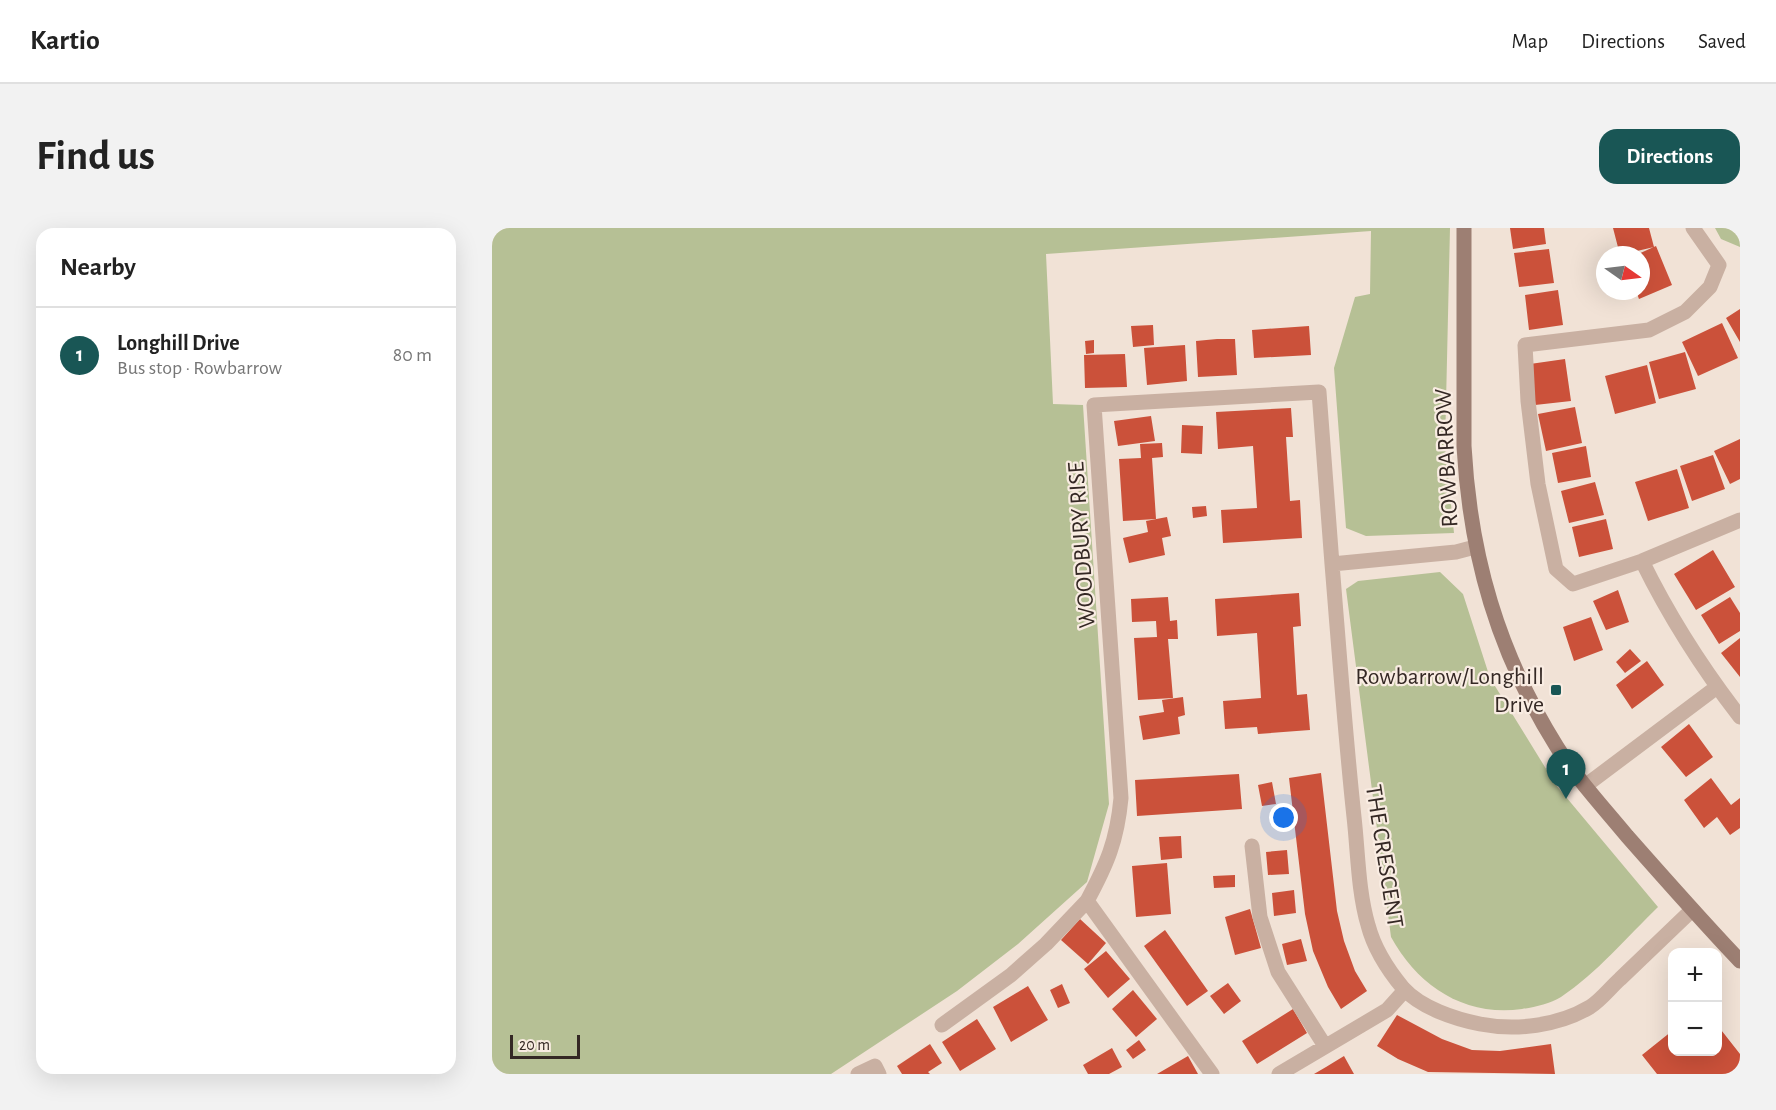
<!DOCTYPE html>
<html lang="en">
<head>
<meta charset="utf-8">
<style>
	body { margin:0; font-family:"Alegreya Sans",sans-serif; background:#f2f2f2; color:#222 }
	.controls { position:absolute; right:18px; bottom:18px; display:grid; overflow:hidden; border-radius:12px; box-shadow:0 6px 24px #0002 }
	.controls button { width:54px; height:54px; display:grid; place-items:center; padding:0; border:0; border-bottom:2px solid #e0e0e0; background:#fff; color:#222; font:30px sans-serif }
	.compass { position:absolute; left:1104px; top:18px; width:54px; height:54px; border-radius:50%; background:#fff; box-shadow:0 6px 24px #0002; rotate:104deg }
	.scale { position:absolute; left:18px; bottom:15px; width:70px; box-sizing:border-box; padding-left:6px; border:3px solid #342824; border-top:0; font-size:16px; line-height:21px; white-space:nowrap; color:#342824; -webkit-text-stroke:4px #f9ece2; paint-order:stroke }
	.you { position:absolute; left:792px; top:590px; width:21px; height:21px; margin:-15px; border:4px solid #fff; border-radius:50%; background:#1a73e8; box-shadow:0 0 0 9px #1a73e833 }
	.badge { display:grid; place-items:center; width:39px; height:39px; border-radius:50%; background:#195655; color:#fff; font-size:20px; font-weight:700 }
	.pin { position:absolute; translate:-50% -50px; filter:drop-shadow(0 2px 3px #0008) }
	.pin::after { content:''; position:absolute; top:32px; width:21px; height:18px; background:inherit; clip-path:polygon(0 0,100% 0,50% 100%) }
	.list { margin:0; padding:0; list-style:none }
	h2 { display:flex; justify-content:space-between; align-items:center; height:78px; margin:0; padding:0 24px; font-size:26px }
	h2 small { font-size:20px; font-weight:400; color:#767676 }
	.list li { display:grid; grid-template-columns:39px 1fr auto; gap:18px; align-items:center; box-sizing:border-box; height:96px; padding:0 24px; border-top:2px solid #e0e0e0 }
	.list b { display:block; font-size:22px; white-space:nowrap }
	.list p { margin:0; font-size:20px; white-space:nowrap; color:#767676 }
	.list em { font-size:20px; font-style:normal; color:#767676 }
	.map { position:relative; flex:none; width:1248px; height:846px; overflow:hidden; border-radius:18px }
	header { display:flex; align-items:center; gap:36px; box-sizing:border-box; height:84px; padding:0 30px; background:#fff; border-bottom:2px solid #e0e0e0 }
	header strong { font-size:28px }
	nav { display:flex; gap:33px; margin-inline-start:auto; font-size:21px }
	.intro { display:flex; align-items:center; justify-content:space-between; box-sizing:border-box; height:144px; padding:0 36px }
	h1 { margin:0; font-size:42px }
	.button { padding:15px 27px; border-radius:18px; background:#195655; color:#fff; font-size:21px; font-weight:700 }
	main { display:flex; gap:36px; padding:0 36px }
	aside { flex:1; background:#fff; border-radius:18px; box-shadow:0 6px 24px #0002 }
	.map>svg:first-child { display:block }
	.green { fill:#b6c095 }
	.building { fill:#cb513a }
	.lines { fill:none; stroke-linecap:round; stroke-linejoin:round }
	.street { stroke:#c9b0a2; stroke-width:15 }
	.secondary { stroke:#9d7f73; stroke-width:15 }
	.poi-dot { fill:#195655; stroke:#f9ece2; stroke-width:2 }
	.labels { text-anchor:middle; stroke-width:4.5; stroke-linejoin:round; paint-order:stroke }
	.street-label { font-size:24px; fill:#342824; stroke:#f9ece2 }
	.poi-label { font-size:24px; fill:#342824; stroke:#f9ece2; text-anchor:end }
</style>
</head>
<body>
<header>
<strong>Kartio</strong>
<nav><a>Map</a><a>Directions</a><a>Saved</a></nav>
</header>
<div class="intro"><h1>Find us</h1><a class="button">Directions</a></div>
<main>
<aside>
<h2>Nearby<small></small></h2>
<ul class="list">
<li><span class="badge">1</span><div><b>Longhill Drive</b><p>Bus stop · Rowbarrow</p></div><em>80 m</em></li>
</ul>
</aside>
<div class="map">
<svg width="1248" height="846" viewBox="0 0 1248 846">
	<rect width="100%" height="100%" fill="#f1e2d6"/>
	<!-- green -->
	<path class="green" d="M0 0H958L953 219 962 305 874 308 854 300 842 140 863 69 878 66 879 3 554 26 561 176 591 177 617 576 595 654 526 716 465 763 339 846H0Z
		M1223 0H1248V19L1229 11Z
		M948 344 971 366 998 450 1064 557 1166 679C1135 709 1105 745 1069 769 1058 776 1043 779 1030 781 972 789 926 758 899 709L854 361 866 353Z"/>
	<!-- building -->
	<path class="building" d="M1018 0H1052L1054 16 1021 21Z
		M1121 0H1157L1162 19 1128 27Z
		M1164 18 1180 57 1147 71 1144 63H1149V27H1144Z
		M1057 21 1062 55 1027 59 1022 25Z
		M1066 62 1071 97 1037 102 1033 67Z
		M1248 81V114L1234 90Z
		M1230 95 1246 130 1206 148 1190 114Z
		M661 97 662 117 641 119 639 98Z
		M817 98 819 127 762 130 760 102Z
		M725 111H743L745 147 706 149 704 113Z
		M602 112V125L594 126 593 113Z
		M693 117 695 153 655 157 652 120Z
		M1193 124 1204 161 1167 171 1157 134Z
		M633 126 635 159 593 160 592 127Z
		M1073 131 1079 173 1043 177 1038 136Z
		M1155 137 1164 175 1123 186 1113 148Z
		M1083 179 1090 215 1054 223 1046 186Z
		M799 180 801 209H794L798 273 808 272 810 310 731 315 729 282 765 280 761 218 726 221 724 184Z
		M659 188 663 213 626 218 622 193Z
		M690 197 711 198 710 226 689 225Z
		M1248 211V251L1238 256 1222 223Z
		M670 215 671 229 660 230 664 291 631 293 627 231 649 230 648 216Z
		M1094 218 1099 249 1066 255 1060 225Z
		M1221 227 1233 261 1200 273 1188 238Z
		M1185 241 1197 280 1156 293 1143 254Z
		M1103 254 1112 287 1077 295 1069 263Z
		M714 278 715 288 701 290 700 279Z
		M675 289 679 308 670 310 673 327 637 335 631 310 656 304 654 293Z
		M1114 291 1121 321 1087 329 1080 299Z
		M1221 322 1243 359 1204 382 1182 346Z
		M1126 362 1137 394 1114 402 1101 373Z
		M807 365 809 398 801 399 805 467 815 466 818 502 766 506 765 499 733 501 731 473 769 470 765 405 725 408 723 371Z
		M676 369 678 393 685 392 686 411H676L681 470 646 472 642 410 665 409 664 393 640 394 639 371Z
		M1238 369 1248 385V403L1227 416 1209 387Z
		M1099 389 1111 422 1082 433 1071 399Z
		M1248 410V449L1229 425Z
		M1138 421 1149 433 1133 445 1124 434Z
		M1155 433 1172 457 1140 481 1124 457Z
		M691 469 693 487 686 489 688 506 651 512 647 488 672 484 670 472Z
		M1197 496 1221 529 1194 549 1169 519Z
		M829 545 845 683 852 713 863 743 875 763 849 781 836 759 821 723 813 686 797 550Z
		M747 546 750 581 645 588 643 552Z
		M1219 550 1239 577 1248 570V600L1238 607 1225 589 1212 600 1192 572Z
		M780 554 784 576 770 578 766 557Z
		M689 608 690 630 669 632 667 609Z
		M795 622 797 646 776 647 774 624Z
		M675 635 679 686 644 689 640 638Z
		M743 647V659L722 660 721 648Z
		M802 662 804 685 782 688 780 665Z
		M758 681 769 720 743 727 733 689Z
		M588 691 614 715 596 736 569 712Z
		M673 702 716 763 695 778 652 718Z
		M809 711 815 733 795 737 790 716Z
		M614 723 638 751 616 770 592 741Z
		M736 755 749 773 732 786 718 768Z
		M570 756 578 775 566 780 558 762Z
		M536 758 556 792 519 814 501 779Z
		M641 762 665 791 644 809 620 781Z
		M801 781 815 805 765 836 750 813Z
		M905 787 950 811 980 822 1008 823 1059 816 1063 846 936 844 906 831 885 818Z
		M485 791 504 821 468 843 450 814Z
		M1226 798 1248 826V846H1165L1150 827 1180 803V824H1226Z
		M647 812 654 822 641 831 634 822Z
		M438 816 450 835 436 844 438 846H410L405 838Z
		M620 820 630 839 617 846H596L591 837Z
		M696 828 706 846H665Z
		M852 828 862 846H822L834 839Z"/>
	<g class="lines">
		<!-- street -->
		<path class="street" d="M1201 0 1227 37 1218 59 1193 84 1157 102 1033 117 1036 173 1046 256 1064 341 1081 356 1150 333 1248 292
			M983 319 964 324 840 336C847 421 853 505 862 589 866 624 866 663 876 697 882 720 896 742 911 760 929 780 963 791 988 796 1024 803 1066 798 1098 779 1109 772 1118 760 1128 751 1152 728 1176 705 1200 682
			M1150 333C1177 388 1210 440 1248 489
			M1093 558 1225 459
			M760 618 768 689 786 744 833 818
			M450 797 519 747 554 716 595 673
			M366 846 383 838 387 846
			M720 846 595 673C615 636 625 613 629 570L602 177 827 164 840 336
			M787 846 895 782 913 762"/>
		<!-- secondary -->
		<path class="secondary" d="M972 0V218C978 328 1006 425 1065 519 1085 551 1111 579 1135 608 1172 650 1209 692 1248 733"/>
	</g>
	<!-- markers -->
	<rect class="poi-dot" x="1058" y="456" width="12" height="12" rx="3"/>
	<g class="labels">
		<!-- street labels -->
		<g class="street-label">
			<text transform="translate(954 230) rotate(-93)" y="8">ROWBARROW</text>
			<text transform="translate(589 317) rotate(-94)" y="8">WOODBURY RISE</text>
			<text transform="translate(893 628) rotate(81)" y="8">THE CRESCENT</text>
		</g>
		<!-- poi labels -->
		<g class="poi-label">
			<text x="1052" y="456">Rowbarrow/Longhill<tspan x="1052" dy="28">Drive</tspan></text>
		</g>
	</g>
</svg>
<div class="controls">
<button>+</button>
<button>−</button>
</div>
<svg class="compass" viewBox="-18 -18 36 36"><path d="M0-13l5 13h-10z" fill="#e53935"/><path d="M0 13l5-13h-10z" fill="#767676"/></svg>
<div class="scale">20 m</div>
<div class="you"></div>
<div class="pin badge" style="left:1074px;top:571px">1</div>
</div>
</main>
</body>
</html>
